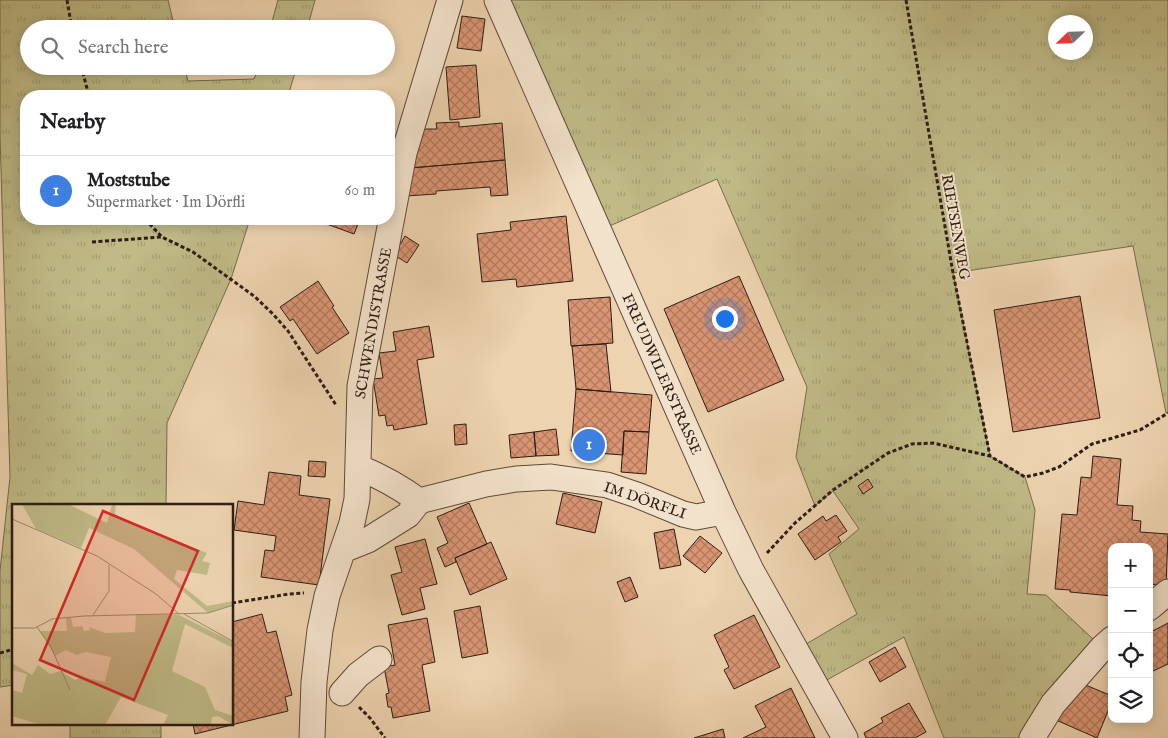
<!DOCTYPE html>
<html lang="en">
<head>
<meta charset="utf-8">
<style>
	body { margin:0; font-family:"IM FELL English",serif; background:#f2f2f2; color:#202124 }
	.controls { position:absolute; right:15px; bottom:15px; display:grid; overflow:hidden; border-radius:10px; box-shadow:0 2px 12px #0003 }
	.controls button { width:45px; height:45px; display:grid; place-items:center; padding:0; border:0; border-bottom:1px solid #e0e0e0; background:#fff; color:#202124; font:25px sans-serif }
	.compass { position:absolute; left:1048px; top:15px; width:45px; height:45px; border-radius:50%; background:#fff; box-shadow:0 2px 12px #0003; rotate:247deg }
	.you { position:absolute; left:724px; top:318px; width:18px; height:18px; margin:-12px; border:4px solid #fff; border-radius:50%; background:#1a73e8; box-shadow:0 0 0 8px #1a73e833 }
	.badge { display:grid; place-items:center; width:32px; height:32px; border-radius:50%; background:#2563eb; color:#fff; font-size:16px; font-weight:700 }
	.pin { position:absolute; translate:-50% -50%; border:2px solid #fff; box-shadow:0 1px 5px #0006 }
	.list { margin:0; padding:0; list-style:none }
	h2 { display:flex; justify-content:space-between; align-items:center; height:65px; margin:0; padding:0 20px; font-size:21px }
	h2 small { font-size:16px; font-weight:400; color:#757577 }
	.list li { display:grid; grid-template-columns:32px 1fr auto; gap:15px; align-items:center; box-sizing:border-box; height:70px; padding:0 20px; border-top:1px solid #e0e0e0 }
	.list b { display:block; font-size:19px; white-space:nowrap }
	.list p { margin:0; font-size:16px; white-space:nowrap; color:#757577 }
	.list em { font-size:16px; font-style:normal; color:#757577 }
	.icon { flex:none; width:28px; height:28px; fill:none; stroke:currentColor; stroke-width:2; stroke-linecap:round; stroke-linejoin:round }
	.map { position:relative; flex:none; width:1168px; height:738px; overflow:hidden }
	.search { position:absolute; background:#fff; box-shadow:0 2px 12px #0003; left:20px; top:20px; width:375px; height:55px; display:flex; align-items:center; gap:12px; box-sizing:border-box; padding:0 18px; border-radius:28px; color:#757577; font-size:19px }
	.panel { position:absolute; background:#fff; box-shadow:0 2px 12px #0003; left:20px; top:90px; width:375px; height:135px; border-radius:20px }
	.map>svg:first-child { display:block }
	.grass { fill:url(#grass-tufts); stroke:#766c4e; fill-rule:evenodd }
	.building { fill:url(#building-cross-hatch); stroke:#2d1d16 }
	.lines { fill:none; stroke-linecap:round; stroke-linejoin:round }
	.minor-casing { stroke:#5d4a3c; stroke-width:27 }
	.path { stroke:#2d1d16; stroke-width:3; stroke-dasharray:4 2.5; stroke-linecap:butt }
	.minor { stroke:#f3e2cb; stroke-width:25 }
	.labels { text-anchor:middle; stroke-width:4; stroke-linejoin:round; paint-order:stroke }
	.street-label { font-size:15px; fill:#2d1d16; stroke:#f3e2cb }
	.inset-road { fill:none; stroke:#a08a72; stroke-width:1 }
	.view { fill:#d62828; fill-opacity:0.15; stroke:#d62828; stroke-width:2.5 }
	.inset-edge { fill:none; stroke:#2d1d16; stroke-width:2.5 }
</style>
</head>
<body>
<div class="map">
<svg width="1168" height="738" viewBox="0 0 1168 738">
	<defs>
		<pattern id="grass-tufts" width="24" height="20" patternUnits="userSpaceOnUse" patternTransform="scale(1.25)"><rect width="24" height="20" fill="#bfba86"/><path d="M3 7l-1-3M5 7V3M7 7l1-3M15 17l-1-3M17 17v-4M19 17l1-3" fill="none" stroke="#a49f73"/></pattern>
		<pattern id="building-cross-hatch" width="8" height="8" patternUnits="userSpaceOnUse" patternTransform="scale(1.25)"><rect width="8" height="8" fill="#da9573"/><path d="M0 0l8 8M0 8l8-8" fill="none" stroke="#b1795d"/></pattern>
	</defs>
	<rect width="100%" height="100%" fill="#edd3af"/>
	<filter id="stains"><feTurbulence type="fractalNoise" baseFrequency=".004" numOctaves="4"/><feColorMatrix values="0 0 0 0 .2 0 0 0 0 .09 0 0 0 0 .02 0 0 0 .5 -.17"/></filter>
	<radialGradient id="worn" r=".72"><stop offset=".6" stop-color="#630" stop-opacity="0"/><stop offset="1" stop-color="#630" stop-opacity=".3"/></radialGradient>
	<!-- grass -->
	<path class="grass" d="M0 0H168L175 29H29V66H184L188 81 254 79 259 66H297L288 96H26V219H250L231 279 167 423 166 505 14 506V685L0 687V571L10 477 0 135Z
		M278 0H315L307 29H270Z
		M502 0H1168V413H1166L1133 246 953 273 990 456 1025 477 1035 510 1027 594 1046 595 1094 640 1032 738H944L904 637 816 686 796 650 857 614 829 554 859 529 833 491 815 506 796 457 807 387 717 179 598 231ZM1056 22H1086V52H1056Z
		M70 724H161V738H70Z"/>
	<!-- building -->
	<path class="building" d="M462 16 485 19 481 51 457 48Z
		M476 65 480 117 450 120 446 67Z
		M459 122V127L502 123 505 160 410 168 414 136 426 129H437L436 123Z
		M505 160 508 195 491 196 490 187 436 191V194L406 196 410 168Z
		M566 216 573 281 517 287 516 279 482 282 477 234 511 230 510 222Z
		M313 219H360L354 234Z
		M405 236 419 245 407 263 394 255Z
		M739 276 784 380 708 412 664 309Z
		M318 281 334 306 332 307 349 333 317 354 293 319 290 321 280 307Z
		M1080 296 1100 418 1013 432 994 310Z
		M610 297 613 343 571 346 568 300Z
		M429 326 434 357 417 360 427 424 394 430 393 425 387 426 385 415 379 416 373 379 383 378 379 353 396 351 393 332Z
		M606 344 611 392 576 389 572 346Z
		M576 389 652 395 649 432 624 431 623 455 571 451Z
		M466 424 467 444 455 445 454 425Z
		M556 429 559 455 536 456 534 432Z
		M624 431 649 432 646 474 621 472Z
		M534 432 536 456 511 458 509 435Z
		M1093 456 1121 459 1117 505 1133 506 1132 520 1141 521 1140 532 1168 534 1166 586 1149 584V547H1112V596L1070 592V590L1055 589 1062 514 1077 515 1081 477 1091 478Z
		M309 461 326 462 325 477 308 476Z
		M269 472 301 476 299 495 330 499 319 585 261 577 265 550 274 551 276 536 234 530 238 501 264 505Z
		M868 479 873 487 863 494 858 486Z
		M563 493 602 502 595 533 556 524Z
		M469 503 487 544 455 558 456 562 445 567 437 548 448 543 437 517Z
		M836 515 847 531 838 537 841 542 815 560 798 534 823 516 826 521Z
		M674 529 681 565 660 569 654 533Z
		M700 536 722 553 705 573 683 556Z
		M425 539 437 584 420 588 425 609 402 615 391 575 402 572 395 547Z
		M491 542 507 579 470 595 455 558Z
		M630 577 638 597 625 602 617 582Z
		M480 606 488 653 462 658 454 611Z
		M262 614 267 633 276 631 292 695 285 697 288 711 195 734 193 724H232V622Z
		M754 615 780 667 734 689 724 670 729 667 714 635Z
		M427 618 435 662 422 665 430 711 393 718 391 707H388L386 694 389 693 384 667 395 665 388 625Z
		M1168 623V664L1151 672 1149 670V633Z
		M895 647 906 667 880 682 869 662Z
		M1083 684 1112 696 1109 705 1110 706 1097 738 1056 720 1073 690 1080 693Z
		M791 688 815 738H743L766 727 755 706Z
		M909 703 926 732 915 738H866L864 733 883 722 881 718Z
		M723 729 725 738H694Z"/>
	<g class="lines">
		<defs>
			<path id="minor" d="M497 0 723 512 751 570 845 738
				M358 467C380 476 400 487 419 501
				M343 550 368 540 408 515 419 501 486 484 516 479 551 477 607 485 637 495 683 514 696 517 723 512
				M1149 608 1168 592
				M342 693 358 675 379 659
				M312 738 314 682 320 630 327 596 352 523 357 499 360 386 404 153 450 0
				M1032 738 1053 704 1103 647 1112 639"/>
		</defs>
		<!-- minor casing -->
		<use href="#minor" class="minor-casing"/>
		<!-- path -->
		<path class="path" d="M67 0 72 29
			M906 0 953 273 990 456
			M81 66 89 96
			M145 219 162 237 193 252 254 296 273 314 288 331 336 405
			M92 242 162 237
			M767 553 795 523 833 490 888 453 912 444 933 443 990 456 1025 477 1043 473 1059 467 1092 444 1140 430 1168 413
			M232 603 289 594 304 593
			M0 653 14 649
			M359 707 370 718 385 738"/>
		<!-- minor -->
		<use href="#minor" class="minor"/>
	</g>
	<g class="labels">
		<!-- street labels -->
		<g class="street-label">
			<text transform="translate(956 227) rotate(80)" y="5">RIETSENWEG</text>
			<text transform="translate(373 323) rotate(-80)" y="5">SCHWENDISTRASSE</text>
			<text transform="translate(662 374) rotate(66)" y="5">FREUDWILERSTRASSE</text>
			<text transform="translate(645 500) rotate(19)" y="5">IM DÖRFLI</text>
		</g>
	</g>
	<!-- overview -->
	<g transform="translate(12 504)">
		<rect width="221" height="221" fill="#edd3af"/>
		<path d="M10 0H56L95 19 100 0H104L103 10 124 22 195 49 190 57 198 59 195 71 165 66 162 75 195 102 221 97V101L196 109 122 45 77 24 69 44 24 25ZM124 110 167 111 221 138V144L173 120 160 167 193 183 203 206 221 212V221L206 212 200 213 199 221H151L156 211 109 193 93 221H29L0 212V186L10 189 15 170 0 166V159L20 171 26 161 38 170 48 167 63 176 70 173 93 178 99 153 74 148 64 151 54 146 43 152 28 127H55L54 114 59 113 61 123 70 122 72 127 78 126 77 123 93 129 123 128Z" fill="#bfba86"/>
		<path class="inset-road" d="M0 15 85 52 144 90 167 110M172 110 222 138M81 111 97 87V61M25 123 39 143 58 186M0 124H23L40 115 72 112 196 109 222 101"/>
		<path class="view" d="M91 7 186 47 122 196 28 156Z"/>
		<rect width="221" height="221" class="inset-edge"/>
	</g>
	<rect width="100%" height="100%" filter="url(#stains)"/>
	<rect width="100%" height="100%" fill="url(#worn)"/>
</svg>
<div class="controls">
<button>+</button>
<button>−</button>
<button><svg class="icon" aria-label="locate" viewBox="0 0 24 24"><circle cx="12" cy="12" r="6"/><path d="M12 2v4M12 18v4M2 12h4M18 12h4"/></svg></button>
<button><svg class="icon" aria-label="layers" viewBox="0 0 24 24"><path d="M12 4l9 5-9 5-9-5zM3 14l9 5 9-5"/></svg></button>
</div>
<svg class="compass" viewBox="-18 -18 36 36"><path d="M0-13l5 13h-10z" fill="#e53935"/><path d="M0 13l5-13h-10z" fill="#757577"/></svg>
<div class="you"></div>
<div class="pin badge" style="left:589px;top:445px;background:#3f7fe0">1</div>
<div class="search"><svg class="icon" aria-label="search" viewBox="0 0 24 24"><circle cx="10" cy="10" r="6"/><path d="M15 15l6 6"/></svg>Search here</div>
<section class="panel">
<h2>Nearby<small></small></h2>
<ul class="list">
<li><span class="badge" style="background:#3f7fe0">1</span><div><b>Moststube</b><p>Supermarket · Im Dörfli</p></div><em>60 m</em></li>
</ul>
</section>
</div>
</body>
</html>
